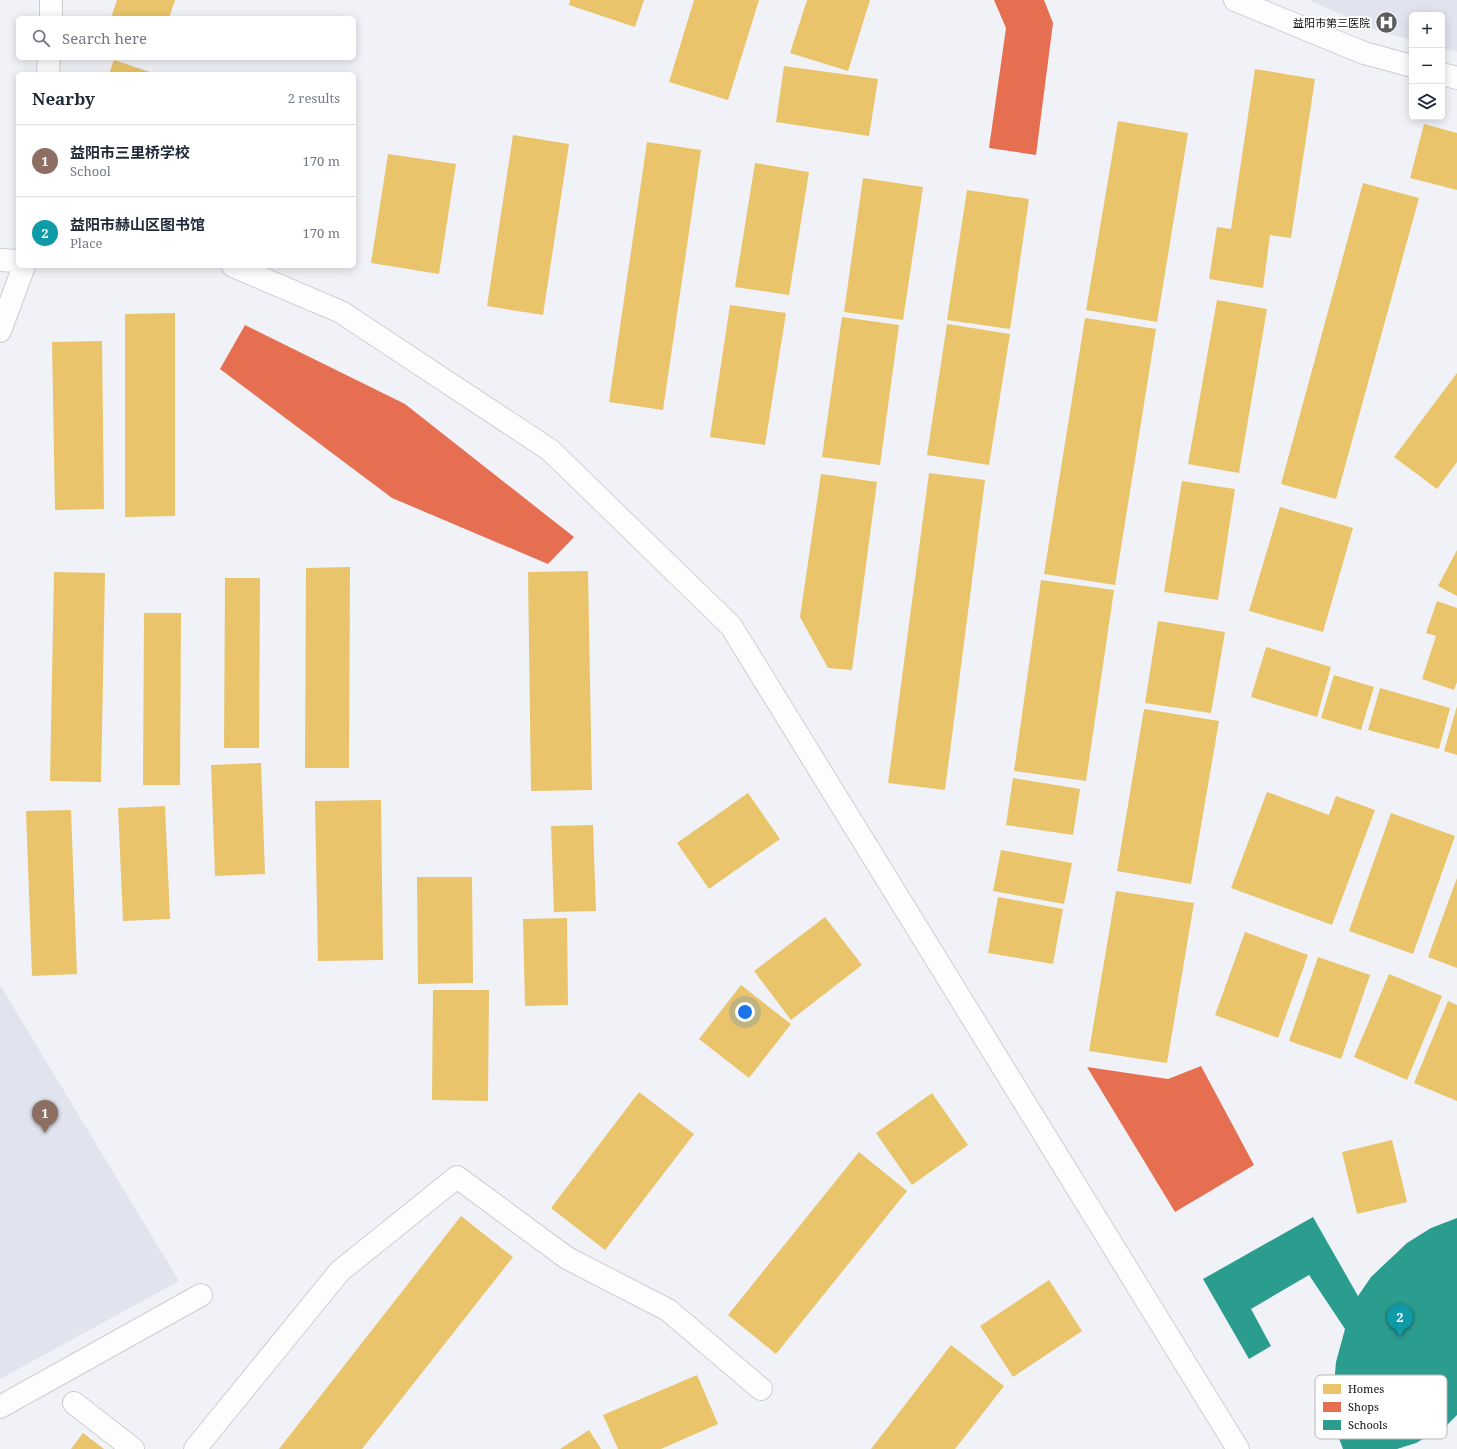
<!DOCTYPE html>
<html lang="en">
<head>
<meta charset="utf-8">
<style>
	body { margin:0; font-family:"Noto Serif","Noto Sans SC",serif; background:#f2f2f3; color:#1f2937 }
	.controls { position:absolute; right:12px; top:12px; display:grid; overflow:hidden; border-radius:6px; box-shadow:0 2px 10px #0003 }
	.controls button { width:36px; height:36px; display:grid; place-items:center; padding:0; border:0; border-bottom:1px solid #e0e1e3; background:#fff; color:#1f2937; font:20px sans-serif }
	.you { position:absolute; left:745px; top:1012px; width:14px; height:14px; margin:-10px; border:3px solid #fff; border-radius:50%; background:#1a73e8; box-shadow:0 0 0 6px #1a73e833 }
	.badge { display:grid; place-items:center; width:26px; height:26px; border-radius:50%; background:#5d5d61; color:#fff; font-size:13px; font-weight:700 }
	.pin { position:absolute; translate:-50% -33px; filter:drop-shadow(0 1px 2px #0008) }
	.pin::after { content:''; position:absolute; top:21px; width:14px; height:12px; background:inherit; clip-path:polygon(0 0,100% 0,50% 100%) }
	.list { margin:0; padding:0; list-style:none }
	h2 { display:flex; justify-content:space-between; align-items:center; height:52px; margin:0; padding:0 16px; font-size:17px }
	h2 small { font-size:13px; font-weight:400; color:#747a83 }
	.list li { display:grid; grid-template-columns:26px 1fr auto; gap:12px; align-items:center; box-sizing:border-box; height:72px; padding:0 16px; border-top:1px solid #e0e1e3 }
	.list b { display:block; font-size:15px; white-space:nowrap }
	.list p { margin:0; font-size:13px; white-space:nowrap; color:#747a83 }
	.list em { font-size:13px; font-style:normal; color:#747a83 }
	.icon { flex:none; width:22px; height:22px; fill:none; stroke:currentColor; stroke-width:2; stroke-linecap:round; stroke-linejoin:round }
	.map { position:relative; flex:none; width:1457px; height:1449px; overflow:hidden }
	.search { position:absolute; background:#fff; box-shadow:0 2px 10px #0003; left:16px; top:16px; width:340px; height:44px; display:flex; align-items:center; gap:10px; box-sizing:border-box; padding:0 14px; border-radius:6px; color:#747a83; font-size:15px }
	.panel { position:absolute; background:#fff; box-shadow:0 2px 10px #0003; left:16px; top:72px; width:340px; height:196px; border-radius:6px }
	.map>svg:first-child { display:block }
	.built { fill:#e1e3ee }
	.homes { fill:#e9c46a }
	.shops { fill:#e76f51 }
	.schools { fill:#2a9d8f }
	.lines { fill:none; stroke-linecap:round; stroke-linejoin:round }
	.minor-casing { stroke:#ceced2; stroke-width:24 }
	.minor { stroke:#fdfdfe; stroke-width:22 }
	.labels { text-anchor:middle; stroke-width:4; stroke-linejoin:round; paint-order:stroke }
	.poi-label { font-size:11px; fill:#0d0d10; stroke:#fff; text-anchor:end }
	.key { fill:#fff; stroke:#b6b6b7; stroke-width:1 }
	.key-label { font-size:11px; fill:#0d0d10 }
</style>
</head>
<body>
<div class="map">
<svg width="1457" height="1449" viewBox="0 0 1457 1449">
	<rect width="100%" height="100%" fill="#f1f2f7"/>
	<!-- built -->
	<path class="built" d="M1309 0H1457V52L1442 48V15H1412V40L1378 31Z
		M0 985 179 1281 0 1379Z"/>
	<!-- homes -->
	<path class="homes" d="M117 0H175L169 18H111Z
		M570 0H644L635 27 569 5Z
		M694 0H759L728 100 669 82Z
		M807 0H870L848 71 790 53Z
		M114 60 156 74H109Z
		M784 66 878 79 869 136 776 122Z
		M1255 69 1315 79 1291 238 1270 235 1263 288 1209 279 1217 227 1231 229Z
		M1118 121 1188 133 1157 322 1086 310Z
		M1424 124 1457 133V190L1410 178Z
		M513 135 569 144 543 315 487 306Z
		M647 142 701 150 663 410 609 402Z
		M388 154 456 164 439 274 371 263Z
		M755 163 809 172 789 295 735 287Z
		M863 178 923 187 903 320 844 312Z
		M1363 183 1419 198 1336 499 1281 484Z
		M967 190 1029 199 1010 329 947 320Z
		M1217 300 1267 309 1239 473 1188 464Z
		M730 305 786 313 765 445 710 437Z
		M175 313V516L125 517V314Z
		M842 317 899 325 880 465 822 457Z
		M1085 318 1156 329 1115 585 1044 574Z
		M947 324 1010 334 989 465 927 455Z
		M102 341 104 509 55 510 52 342Z
		M1457 373V462L1437 489 1394 457Z
		M929 473 985 480 945 790 888 783Z
		M821 474 877 482 852 670 828 668 800 617Z
		M1182 481 1235 489 1218 600 1164 592Z
		M1280 507 1353 528 1323 632 1249 611Z
		M1457 550V596L1438 586Z
		M350 567 349 768H305L306 568Z
		M588 571 592 790 531 791 528 572Z
		M54 572 105 573 101 782 50 781Z
		M225 578H260L259 748H224Z
		M1041 580 1114 590 1086 781 1014 771Z
		M1437 601 1457 608V682L1454 690 1422 679 1436 636 1426 633Z
		M144 613H181L180 785H143Z
		M1158 621 1225 632 1211 713 1145 703Z
		M1266 647 1331 667 1317 717 1251 697Z
		M1334 675 1374 687 1361 730 1321 718Z
		M1380 688 1450 708 1439 749 1368 730Z
		M1457 706V755L1444 751Z
		M1144 709 1219 721 1191 884 1117 871Z
		M261 763 265 874 215 876 211 765Z
		M1013 778 1080 789 1073 835 1006 825Z
		M1267 792 1329 815 1336 796 1375 810 1332 925 1231 888Z
		M748 793 780 839 709 889 677 843Z
		M381 800 383 960 318 961 315 801Z
		M165 806 170 919 123 921 118 808Z
		M71 810 77 974 32 976 26 811Z
		M1391 813 1455 836 1413 954 1349 931Z
		M593 825 596 911 554 912 551 826Z
		M1001 850 1072 863 1064 904 993 891Z
		M417 877H472L473 983 418 984Z
		M1457 878V968L1428 957Z
		M1116 891 1194 903 1167 1063 1089 1051Z
		M998 897 1063 909 1053 964 988 953Z
		M825 917 862 965 791 1020 754 971Z
		M567 918 568 1005 525 1006 523 919Z
		M1245 932 1308 955 1278 1038 1215 1015Z
		M1318 957 1370 975 1341 1059 1289 1041Z
		M1389 974 1442 996 1407 1080 1354 1057Z
		M741 985 791 1024 749 1078 699 1039Z
		M433 990H489L488 1101 432 1100Z
		M1448 1001 1457 1005V1101L1414 1083Z
		M639 1092 694 1134 605 1250 551 1208Z
		M932 1093 968 1145 912 1185 876 1133Z
		M1392 1140 1407 1202 1357 1214 1342 1152Z
		M859 1152 907 1191 776 1354 728 1315Z
		M461 1216 513 1257 362 1449H279Z
		M1049 1280 1082 1331 1013 1377 980 1326Z
		M951 1345 1004 1386 955 1449H871Z
		M697 1375 718 1424 661 1449H618L603 1415Z
		M589 1430 601 1449H560Z
		M83 1433 104 1449H71Z"/>
	<!-- shops -->
	<path class="shops" d="M994 0H1044L1053 23 1036 155 989 148 1006 28Z
		M245 325 405 404 574 537 548 564 392 498 220 369Z
		M1201 1066 1254 1165 1175 1212 1087 1067 1168 1079Z"/>
	<!-- schools -->
	<path class="schools" d="M1313 1217 1358 1296 1371 1277 1407 1243 1431 1228 1457 1218V1415L1446 1426 1416 1443 1397 1449H1343L1337 1433 1333 1396 1336 1362 1345 1329 1309 1275 1251 1309 1271 1346 1249 1359 1203 1279Z"/>
	<g class="lines">
		<defs>
			<path id="minor" d="M1235 0 1364 53 1412 66
				M51 18V0
				M48 74 49 58
				M1442 74 1457 78
				M0 260 18 261
				M233 266 341 312 550 450 731 626 1238 1449
				M0 331 24 266
				M74 1403 133 1449
				M0 1407 201 1295
				M195 1449 340 1271 457 1177 567 1258 668 1310 761 1389"/>
		</defs>
		<!-- minor casing -->
		<use href="#minor" class="minor-casing"/>
		<!-- minor -->
		<use href="#minor" class="minor"/>
	</g>
	<!-- icons -->
	<defs>
		<symbol id="hospital-disc" viewBox="-11 -11 22 22"><circle r="9.5" fill="#5d5d61" stroke="#fff"/><path d="M-5-5h3v3.5h4V-5h3V5h-3V1.5h-4V5h-3Z" fill="#fff"/></symbol>
	</defs>
	<g fill-rule="evenodd">
		<use href="#hospital-disc" x="1374" y="10" width="25" height="25"/>
	</g>
	<g class="labels">
		<!-- poi labels -->
		<g class="poi-label">
			<text x="1370" y="27">益阳市第三医院</text>
		</g>
	</g>
	<!-- legend -->
	<rect x="1315" y="1375" width="132" height="64" rx="6" class="key"/>
	<rect x="1323" y="1384" width="18" height="10" fill="#e9c46a"/>
	<rect x="1323" y="1402" width="18" height="10" fill="#e76f51"/>
	<rect x="1323" y="1420" width="18" height="10" fill="#2a9d8f"/>
	<g class="key-label">
		<text x="1348" y="1393">Homes</text>
		<text x="1348" y="1411">Shops</text>
		<text x="1348" y="1429">Schools</text>
	</g>
</svg>
<div class="controls">
<button>+</button>
<button>−</button>
<button><svg class="icon" aria-label="layers" viewBox="0 0 24 24"><path d="M12 4l9 5-9 5-9-5zM3 14l9 5 9-5"/></svg></button>
</div>
<div class="you"></div>
<div class="pin badge" style="left:45px;top:1133px;background:#8d6e63">1</div>
<div class="pin badge" style="left:1400px;top:1337px;background:#0f9aa8">2</div>
<div class="search"><svg class="icon" aria-label="search" viewBox="0 0 24 24"><circle cx="10" cy="10" r="6"/><path d="M15 15l6 6"/></svg>Search here</div>
<section class="panel">
<h2>Nearby<small>2 results</small></h2>
<ul class="list">
<li><span class="badge" style="background:#8d6e63">1</span><div><b>益阳市三里桥学校</b><p>School</p></div><em>170 m</em></li>
<li><span class="badge" style="background:#0f9aa8">2</span><div><b>益阳市赫山区图书馆</b><p>Place</p></div><em>170 m</em></li>
</ul>
</section>
</div>
</body>
</html>
